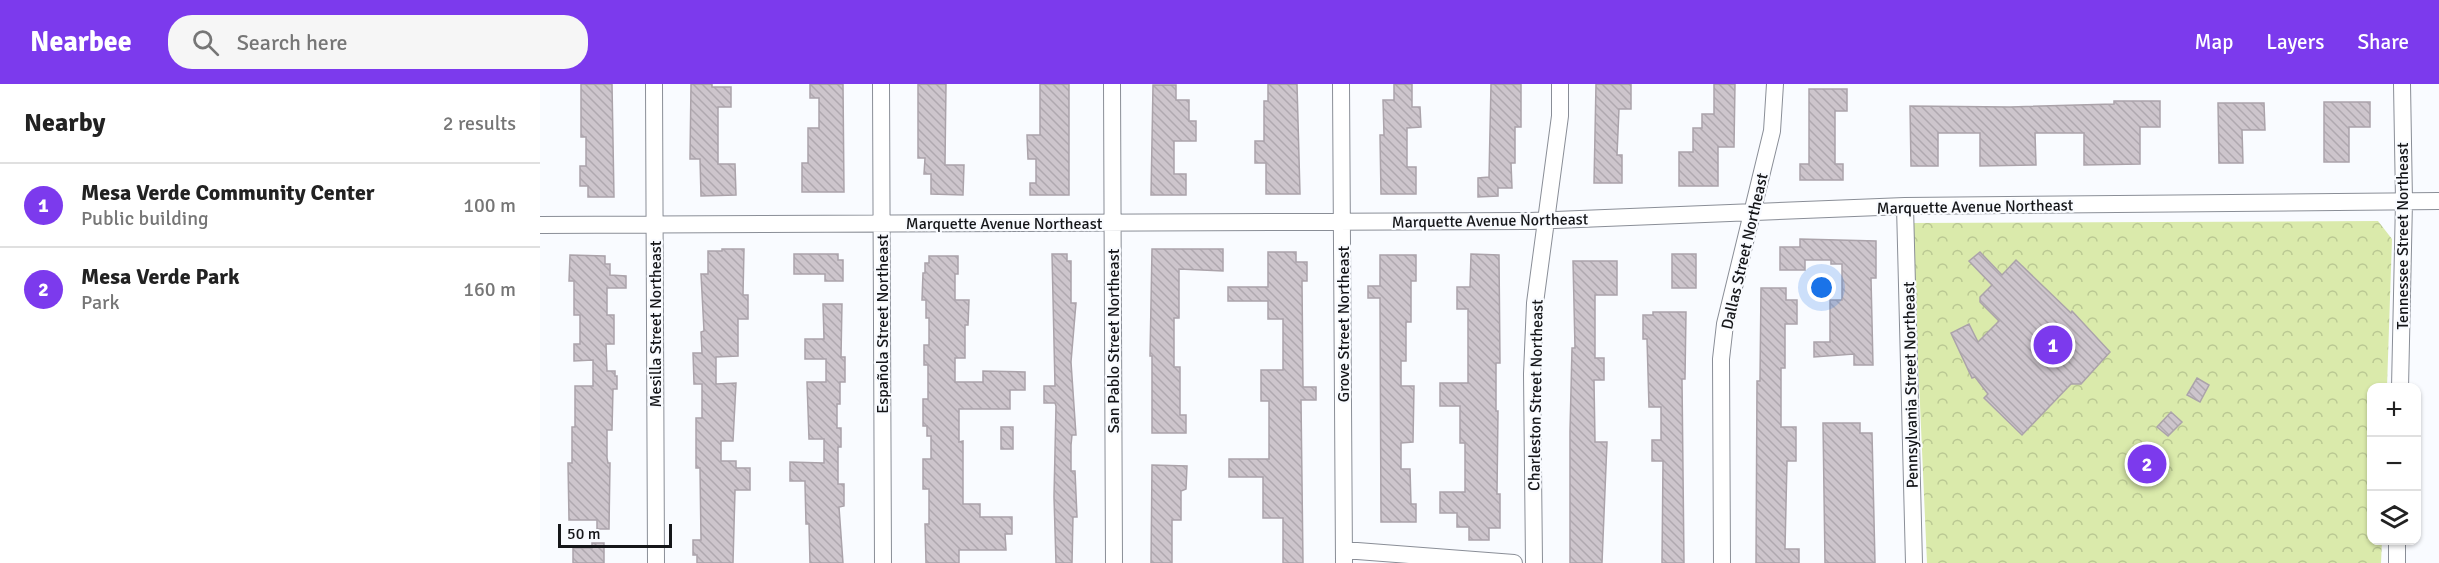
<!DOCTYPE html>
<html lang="en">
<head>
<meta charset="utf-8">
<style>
	body { margin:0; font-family:Signika,sans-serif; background:#f6f6f6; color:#222 }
	.controls { position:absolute; right:18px; bottom:18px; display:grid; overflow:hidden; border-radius:12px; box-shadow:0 2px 4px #0004 }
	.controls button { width:54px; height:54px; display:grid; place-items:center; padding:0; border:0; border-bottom:2px solid #e0e0e0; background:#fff; color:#222; font:30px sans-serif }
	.scale { position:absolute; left:18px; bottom:15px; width:114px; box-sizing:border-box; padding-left:6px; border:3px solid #151619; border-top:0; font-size:16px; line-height:21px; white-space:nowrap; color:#151619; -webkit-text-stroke:4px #f9fbff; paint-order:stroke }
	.you { position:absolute; left:1282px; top:204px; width:21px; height:21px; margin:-15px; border:4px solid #fff; border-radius:50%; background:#1a73e8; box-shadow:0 0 0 9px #1a73e833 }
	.badge { display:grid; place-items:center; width:39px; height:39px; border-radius:50%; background:#7c3aed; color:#fff; font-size:20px; font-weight:700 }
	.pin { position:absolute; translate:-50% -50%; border:3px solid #fff; box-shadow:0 2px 6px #0006 }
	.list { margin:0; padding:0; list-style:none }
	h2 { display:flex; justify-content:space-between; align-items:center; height:78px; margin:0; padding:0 24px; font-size:26px }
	h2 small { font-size:20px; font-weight:400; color:#767676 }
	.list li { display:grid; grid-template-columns:39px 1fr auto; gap:18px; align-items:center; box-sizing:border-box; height:84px; padding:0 24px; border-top:2px solid #e0e0e0 }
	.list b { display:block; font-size:22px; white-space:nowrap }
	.list p { margin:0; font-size:20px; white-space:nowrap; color:#767676 }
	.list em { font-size:20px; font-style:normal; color:#767676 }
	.icon { flex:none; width:33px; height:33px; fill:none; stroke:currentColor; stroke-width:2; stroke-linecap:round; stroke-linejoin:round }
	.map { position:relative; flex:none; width:1899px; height:479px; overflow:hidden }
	header { display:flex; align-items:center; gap:36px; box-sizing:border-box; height:84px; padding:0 30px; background:#7c3aed; color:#fff }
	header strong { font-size:28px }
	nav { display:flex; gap:33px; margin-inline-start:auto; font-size:21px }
	.search { width:420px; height:54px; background:#f6f6f6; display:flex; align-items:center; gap:15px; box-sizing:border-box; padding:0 21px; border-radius:24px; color:#767676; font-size:22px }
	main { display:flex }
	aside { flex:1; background:#fff }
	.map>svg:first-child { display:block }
	.park { fill:url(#park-crowns) }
	.building { fill:url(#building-back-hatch); stroke:#aba3aa; stroke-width:1.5 }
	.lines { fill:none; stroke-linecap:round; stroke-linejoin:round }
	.minor-casing { stroke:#8a8e97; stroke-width:18 }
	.minor { stroke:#fff; stroke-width:16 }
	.labels { text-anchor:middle; stroke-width:4.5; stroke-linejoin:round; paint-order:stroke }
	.street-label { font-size:16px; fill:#151619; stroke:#f9fbff }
</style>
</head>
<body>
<header>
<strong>Nearbee</strong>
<div class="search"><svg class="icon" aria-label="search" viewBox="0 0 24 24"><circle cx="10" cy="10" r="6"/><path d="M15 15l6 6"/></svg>Search here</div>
<nav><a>Map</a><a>Layers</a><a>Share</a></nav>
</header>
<main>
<aside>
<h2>Nearby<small>2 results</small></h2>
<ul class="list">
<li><span class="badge">1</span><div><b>Mesa Verde Community Center</b><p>Public building</p></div><em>100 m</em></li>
<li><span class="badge">2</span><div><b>Mesa Verde Park</b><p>Park</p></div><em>160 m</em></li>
</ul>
</aside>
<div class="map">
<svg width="1899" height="479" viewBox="0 0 1899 479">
	<defs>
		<pattern id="park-crowns" width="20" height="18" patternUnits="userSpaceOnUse" patternTransform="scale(1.5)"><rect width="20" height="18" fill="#daeaab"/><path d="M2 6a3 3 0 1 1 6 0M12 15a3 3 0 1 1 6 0" fill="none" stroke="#bac893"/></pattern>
		<pattern id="building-back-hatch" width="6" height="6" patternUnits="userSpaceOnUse" patternTransform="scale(1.5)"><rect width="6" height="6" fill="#cdc5cc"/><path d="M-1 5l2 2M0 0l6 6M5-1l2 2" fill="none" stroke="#afa8af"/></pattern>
	</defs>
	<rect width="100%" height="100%" fill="#f9fbff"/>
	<!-- park -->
	<path class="park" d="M1838 137 1852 155 1847 303 1832 304V456L1842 457 1841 479H1387L1372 139Z"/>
	<!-- building -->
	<path class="building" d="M41 0H72L74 113H48V102H40V82H46V53H41Z
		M151 0H172V3H191V23H178V80H195L196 111 161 112 160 75H150Z
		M270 0H303L304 108H262V79H268V44H279V14H270Z
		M378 0H406L405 81H424L423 111 391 110V90H384L385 74H378Z
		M500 0H529V111H490V99H496V75H488L487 51H500Z
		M728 0H757L760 110H726V79H715V57H724V17H728Z
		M854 0H872V23H880L881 43 867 44V83H876V110H841L840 51H844L843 16H854Z
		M951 0H981V43H975V79H971L972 104H958V112L938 113V94L949 93Z
		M1056 0H1091V25H1079L1077 71H1082V99H1054Z
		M1174 0H1195L1194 63H1178V102H1139V68H1153V44H1162V30H1174Z
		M613 1H636V16H649V37H656V57H634V90H646V111H611Z
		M1269 5H1307V27H1295V80H1303V96H1260V80H1269Z
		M1574 17H1620V43H1600V80L1544 81V49H1495L1496 81 1440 82V49H1398V82H1371L1370 22 1470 23 1574 20Z
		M1784 18H1830V43H1809V78H1784Z
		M1678 19H1724L1725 46H1702L1703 79H1679Z
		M1260 155 1336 157V194H1331L1333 281H1314V270L1274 273V258H1290V216H1302V180H1291V176H1265V186H1240V163H1260Z
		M182 165H204L203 211H208V235H198V272L176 273V300L196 299 193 357H181V377H196V384H210V406H195L193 479H157V471H153V456H161L160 384H156V334H162V300H154L153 269H162L161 248 164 247 161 190H168V167H182Z
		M612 165H683V187L639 185V234H634V283H640V331H646V349H612V272H610Z
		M728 168H756V178H767V197H762L763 303H776V316H761L763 479H743V434H723V393H689V375H729V317H721V286H743V235H728V217H688V203H728Z
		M1440 168 1462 191 1476 176 1531 229 1532 227 1570 268 1541 300H1531L1482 351 1444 314 1448 310 1435 293 1432 294 1411 249 1429 240 1438 258 1459 237 1440 218V213L1452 201 1429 177Z
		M254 170H298V176H303V197H285V190H254Z
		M512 170H527V177H531V219H536L531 278 536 351H532L531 361V387H535L537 433H533L532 479H516L514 413 516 322 515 319H504V302H515Z
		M931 170 959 171 960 279H956V327H958L957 410H960V444H949V456H929V443H917V429H900V408H925V359H920V322H900V299H928V225H917V203H930Z
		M1132 170H1156V204H1132Z
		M30 171 65 172V180H70V191L86 192V204H67V231H74V260H66L67 287H75V292H77V305H73L72 346H67V374L68 379H70L69 445H57V436H29L28 379H32V343H35V302H53V276L34 277V260H40V231H34V197H29Z
		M840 171H876V197H871V238H866V277H861V302H874L873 358 861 359V385H870L871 420H876V438H841L840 214H828V202H840Z
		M389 172H418V190H415V216H429L428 241H425V274H415V298H443V287L485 288V306H470V325H419V358L423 357V420H440V433H472V450H465L466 466H419V479H386L385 440H389V405H383V375H391V352H387V342H383V315H388V281H384V261H389V234H386V216H382L383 189H385V179H389Z
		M1033 177H1077V211H1055V274H1064V296H1054L1055 358H1067L1062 479H1030V347L1032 264H1035Z
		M1221 204H1246V216H1257V240H1245V284H1241V343H1256V377H1247L1245 465H1259V479H1216L1217 297H1220Z
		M283 220H302L301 273H305V298H300V320H297V344H301V363H298V400H304V422L299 423 303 479H270L269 440H266L265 400V397H250V378L284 379V355H269L267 298H286V275H265V255H284Z
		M1113 228H1146L1145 295H1142L1144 479H1122L1123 377H1112V356H1121V323H1109L1107 255H1103V231H1113Z
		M1657 294 1669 301 1660 318 1647 311Z
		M1631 328 1642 338 1628 352 1617 343Z
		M1283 339H1320V349H1332L1335 479H1285Z
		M461 343H473V365H461Z
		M612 381 647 382 646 405 641 407V436H632V479H611Z
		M52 459H64V479H33V464H52Z"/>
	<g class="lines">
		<defs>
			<path id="minor" d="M114 0 116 479
				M341 0 343 479
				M572 0 574 479
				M801 0 804 479
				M1365 122 1374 479
				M0 141 990 137 1365 122 1899 117
				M1860 304 1864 117 1862 0
				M804 466 974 479
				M994 479 992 290 995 219 1020 32V0
				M1182 479 1181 275 1185 240 1232 47 1235 0
				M1857 479V456"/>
		</defs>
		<!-- minor casing -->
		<use href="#minor" class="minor-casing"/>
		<!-- minor -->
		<use href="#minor" class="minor"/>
	</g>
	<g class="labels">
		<!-- street labels -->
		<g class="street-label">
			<text transform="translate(1435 122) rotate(-1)" y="6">Marquette Avenue Northeast</text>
			<text transform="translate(950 136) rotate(-1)" y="6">Marquette Avenue Northeast</text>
			<text x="464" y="145">Marquette Avenue Northeast</text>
			<text transform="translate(1862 152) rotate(-90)" y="6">Tennessee Street Northeast</text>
			<text transform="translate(1204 167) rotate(-77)" y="6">Dallas Street Northeast</text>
			<text transform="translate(115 240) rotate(-90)" y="6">Mesilla Street Northeast</text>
			<text transform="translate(342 240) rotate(-90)" y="6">Española Street Northeast</text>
			<text transform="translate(803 240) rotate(-90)" y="6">Grove Street Northeast</text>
			<text transform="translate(573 257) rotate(-90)" y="6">San Pablo Street Northeast</text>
			<text transform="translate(1370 301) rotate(-91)" y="6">Pennsylvania Street Northeast</text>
			<text transform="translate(995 311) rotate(-89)" y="6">Charleston Street Northeast</text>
		</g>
	</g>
</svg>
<div class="controls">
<button>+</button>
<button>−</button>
<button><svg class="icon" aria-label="layers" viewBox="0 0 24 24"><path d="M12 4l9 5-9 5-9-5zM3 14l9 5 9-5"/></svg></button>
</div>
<div class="scale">50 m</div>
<div class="you"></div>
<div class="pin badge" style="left:1513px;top:261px">1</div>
<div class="pin badge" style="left:1607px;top:380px">2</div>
</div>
</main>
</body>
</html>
